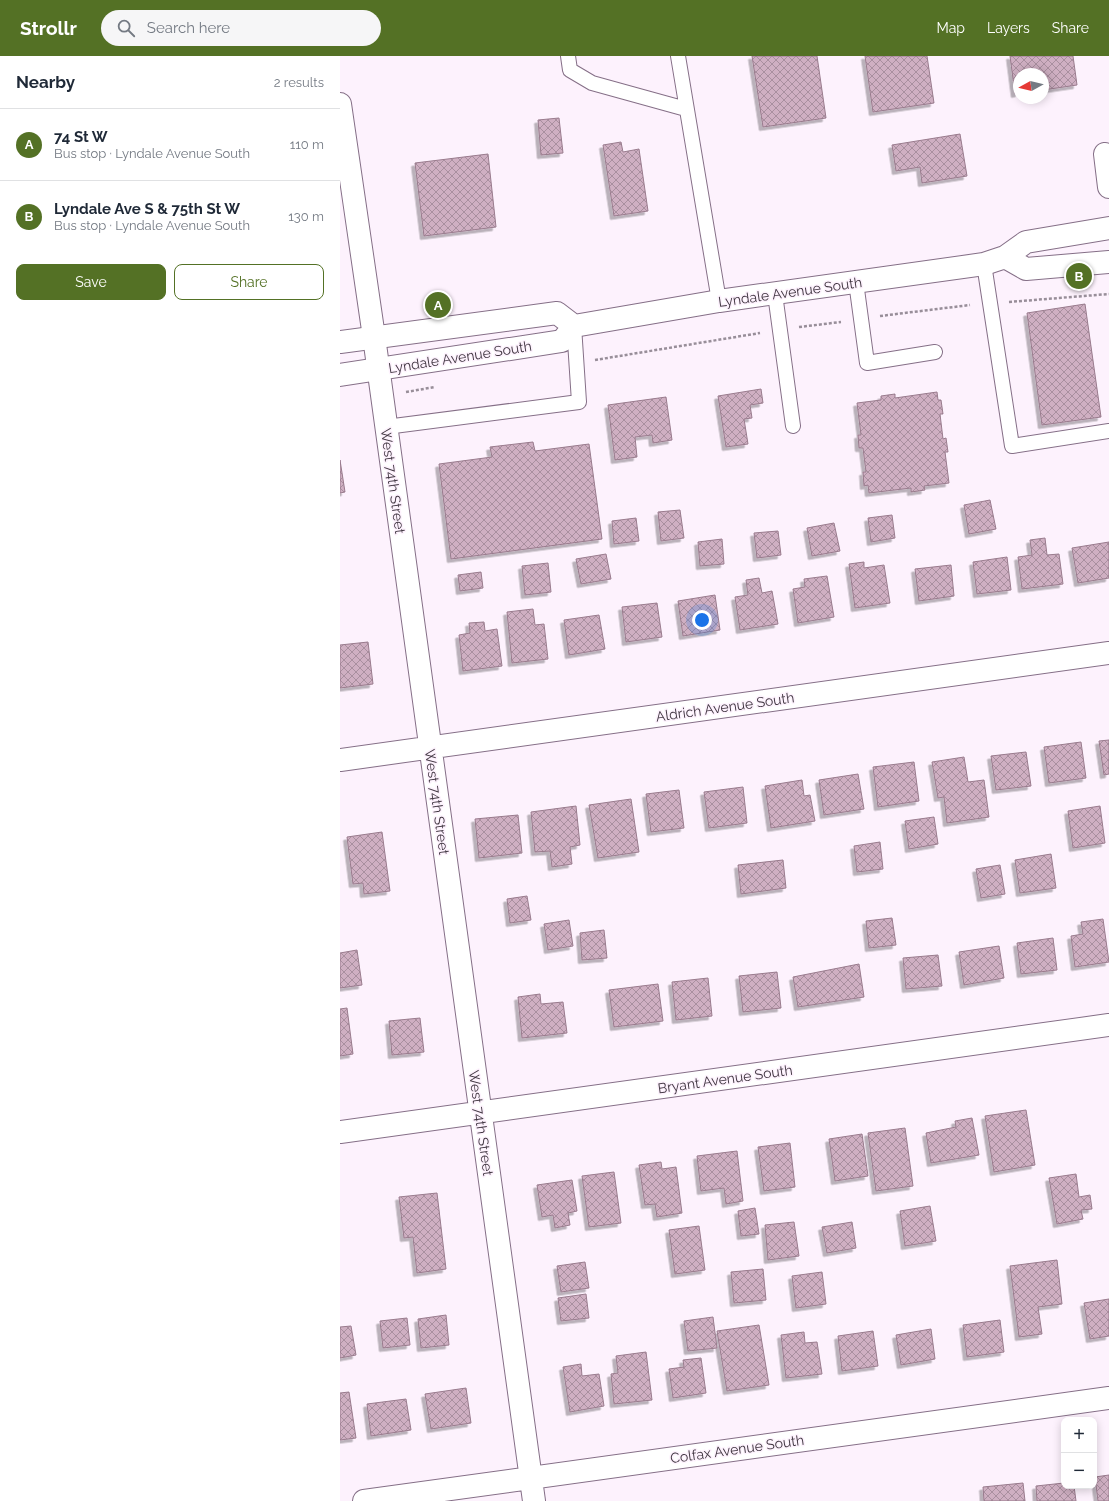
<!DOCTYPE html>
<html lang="en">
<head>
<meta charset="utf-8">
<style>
	body { margin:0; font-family:Raleway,sans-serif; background:#f6f6f7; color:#1f2937 }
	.controls { position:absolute; right:12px; bottom:12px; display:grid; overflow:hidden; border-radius:8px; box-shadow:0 2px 10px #0003 }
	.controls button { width:36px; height:36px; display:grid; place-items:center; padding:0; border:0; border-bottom:1px solid #e0e1e3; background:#fff; color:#1f2937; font:20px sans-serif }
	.compass { position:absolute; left:673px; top:12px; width:36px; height:36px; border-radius:50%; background:#fff; box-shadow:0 2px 10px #0003; rotate:262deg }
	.you { position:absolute; left:362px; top:564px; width:14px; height:14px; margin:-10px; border:3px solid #fff; border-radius:50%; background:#1a73e8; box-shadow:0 0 0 6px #1a73e833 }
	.badge { display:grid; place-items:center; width:26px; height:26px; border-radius:50%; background:#547125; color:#fff; font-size:13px; font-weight:700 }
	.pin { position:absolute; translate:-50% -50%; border:2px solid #fff; box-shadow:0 1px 4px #0006 }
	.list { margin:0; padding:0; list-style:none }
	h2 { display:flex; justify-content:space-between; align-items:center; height:52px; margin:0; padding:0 16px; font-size:17px }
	h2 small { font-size:13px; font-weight:400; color:#747a83 }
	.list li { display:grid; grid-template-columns:26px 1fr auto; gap:12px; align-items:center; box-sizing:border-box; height:72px; padding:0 16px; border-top:1px solid #e0e1e3 }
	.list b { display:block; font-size:15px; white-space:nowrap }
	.list p { margin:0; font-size:13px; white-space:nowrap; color:#747a83 }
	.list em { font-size:13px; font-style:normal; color:#747a83 }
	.actions { display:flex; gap:8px; padding:12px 16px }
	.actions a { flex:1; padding:9px 0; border:1px solid #547125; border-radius:8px; text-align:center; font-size:14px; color:#547125 }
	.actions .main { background:#547125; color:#fff }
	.icon { flex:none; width:22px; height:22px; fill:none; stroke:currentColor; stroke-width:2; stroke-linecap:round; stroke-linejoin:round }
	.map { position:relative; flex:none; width:769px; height:1445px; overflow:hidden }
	header { display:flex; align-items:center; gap:24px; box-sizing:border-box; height:56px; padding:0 20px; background:#547125; color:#fff }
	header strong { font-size:19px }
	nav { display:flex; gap:22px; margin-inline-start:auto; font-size:14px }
	.search { width:280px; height:36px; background:#f6f6f7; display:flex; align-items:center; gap:10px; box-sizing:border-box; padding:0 14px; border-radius:22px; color:#747a83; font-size:15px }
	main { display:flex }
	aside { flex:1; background:#fff }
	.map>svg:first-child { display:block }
	.building { fill:url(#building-cross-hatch); stroke:#997b8d; filter:url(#shadow) }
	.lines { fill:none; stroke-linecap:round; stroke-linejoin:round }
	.service-casing { stroke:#856f87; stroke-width:16 }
	.minor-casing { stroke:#856f87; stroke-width:24 }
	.secondary-casing { stroke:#856f87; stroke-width:24 }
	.path { stroke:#988e99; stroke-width:2.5; stroke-dasharray:3 2; stroke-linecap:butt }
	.service { stroke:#fff; stroke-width:14 }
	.minor { stroke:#fff; stroke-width:22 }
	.secondary { stroke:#fff; stroke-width:22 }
	.labels { text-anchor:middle; stroke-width:3; stroke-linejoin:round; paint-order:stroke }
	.street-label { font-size:14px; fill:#403641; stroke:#fdf2fd }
</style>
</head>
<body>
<header>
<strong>Strollr</strong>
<div class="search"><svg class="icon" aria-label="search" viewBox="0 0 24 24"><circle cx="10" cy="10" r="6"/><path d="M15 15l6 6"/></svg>Search here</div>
<nav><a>Map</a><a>Layers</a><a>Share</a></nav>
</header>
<main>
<aside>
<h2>Nearby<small>2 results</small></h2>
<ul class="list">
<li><span class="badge">A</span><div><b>74 St W</b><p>Bus stop · Lyndale Avenue South</p></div><em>110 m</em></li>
<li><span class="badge">B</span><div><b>Lyndale Ave S &amp; 75th St W</b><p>Bus stop · Lyndale Avenue South</p></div><em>130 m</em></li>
</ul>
<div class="actions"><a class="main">Save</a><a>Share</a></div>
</aside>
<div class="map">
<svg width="769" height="1445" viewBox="0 0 769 1445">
	<defs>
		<pattern id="building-cross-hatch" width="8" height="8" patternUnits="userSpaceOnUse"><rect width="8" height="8" fill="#cfafc2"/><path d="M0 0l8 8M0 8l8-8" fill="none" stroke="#a98f9f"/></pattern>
		<filter id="shadow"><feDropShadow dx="-3.5" dy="3.5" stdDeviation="0" flood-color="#0004"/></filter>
	</defs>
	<rect width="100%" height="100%" fill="#fdf2fd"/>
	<!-- building -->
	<path class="building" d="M412 0H477L486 62 423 71Z
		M525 0H587L594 47 533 56Z
		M670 0H733L737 29 703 34V18H679V37L675 38Z
		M219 62 223 97 201 99 198 64Z
		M620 78 627 120 582 127 580 111 556 115 552 89Z
		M281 86 283 96 299 93 308 155 274 160 263 89Z
		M148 98 156 171 84 180 75 107Z
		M745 248 761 361 702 369 687 257Z
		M421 333 423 347 410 349 412 362 404 363 408 388 386 391 378 340Z
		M597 336 598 344H601L603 358H600L603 383 606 382 608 396H605L609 427 584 430 585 434 571 436V432L529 437 528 429 524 430 523 416H526L523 392H519L518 379H521L517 347 541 344V340L555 338V342Z
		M326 341 332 384 313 387 312 379 295 381 297 401 275 404 268 349Z
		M193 386 195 395 249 388 262 483 111 503 99 408 152 401 150 391Z
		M0 404 5 436 0 437Z
		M650 444 656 473 629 478 624 449Z
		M340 454 344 482 321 485 318 456Z
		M552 459 555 482 531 486 528 462Z
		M296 462 299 485 274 488 272 465Z
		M494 467 500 495 472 500 467 472Z
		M438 475 441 499 417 502 414 477Z
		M705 482 707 499 719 498 723 528 682 533 678 501 692 499 690 484Z
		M382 483 384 508 360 510 358 486Z
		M769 486V522L738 527 732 492Z
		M266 498 271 523 241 528 236 503Z
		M667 501 671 534 637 538 633 506Z
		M524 506V512L544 509 550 547 515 552 509 508Z
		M208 507 211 536 185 539 182 510Z
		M611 509 614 540 579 545 575 513Z
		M141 516 143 532 120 535 118 519Z
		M487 520 494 561 458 567 453 533 465 531 464 523Z
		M419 522 422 537 432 535 438 568 400 574 395 541 408 539 406 524Z
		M375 539 380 574 343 580 338 545Z
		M317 547 322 581 286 586 282 551Z
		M193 553 195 569 204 568 208 603 172 607 167 556Z
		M259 559 265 593 229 599 224 564Z
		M144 566 145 575 157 573 162 610 123 615 119 579 130 577 129 567Z
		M28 586 33 628 0 632V589Z
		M769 684V718L764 719 759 685Z
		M741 686 746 722 709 727 704 691Z
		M686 696 691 730 656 734 651 700Z
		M624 701 628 726 644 724 649 761 607 767 604 741 598 742 592 706Z
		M574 706 579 745 538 751 533 711Z
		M518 718 524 753 484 759 479 724Z
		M462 724 464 740 470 739 475 765 431 772 425 730Z
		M403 731 407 767 369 772 364 736Z
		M339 734 344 772 311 776 306 738Z
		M291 743 299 796 258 802 249 749Z
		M236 750 240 789 230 791 232 808 212 811 210 795 195 796 191 756Z
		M760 750 765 787 733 792 728 755Z
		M178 759 182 797 139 802 135 763Z
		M594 761 598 788 569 793 565 765Z
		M42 776 50 835 24 838 23 827 13 828 7 781Z
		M540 786 543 813 517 816 514 790Z
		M711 798 716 832 680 837 675 804Z
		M443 804 446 832 401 838 398 809Z
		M660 809 665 838 641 842 636 813Z
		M187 840 191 864 170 867 167 843Z
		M552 862 556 889 529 892 526 865Z
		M763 863 769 906 735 911 731 880 743 878 741 866Z
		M229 864 233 890 208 894 204 868Z
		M264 874 267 902 242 904 240 877Z
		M713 882 717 914 681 918 677 887Z
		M659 890 664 922 624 929 619 896Z
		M17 894 22 929 0 932V897Z
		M598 899 602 930 566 933 563 902Z
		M519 908 524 941 458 951 453 921Z
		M437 916 441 952 403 956 399 920Z
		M368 922 372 960 336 964 332 926Z
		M318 928 323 965 274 971 269 934Z
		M200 938 201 948 223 946 227 977 182 982 178 941Z
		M7 952 13 998 0 1000V953Z
		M80 962 84 996 52 999 49 965Z
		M686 1054 695 1109 654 1116 645 1060Z
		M632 1062 639 1099 591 1107 586 1077 616 1071 615 1065Z
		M565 1072 573 1130 536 1135 528 1077Z
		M522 1078 528 1120 495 1125 489 1083Z
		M450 1087 455 1131 424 1135 418 1091Z
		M397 1095 403 1145 386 1148 384 1132 361 1135 357 1100Z
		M321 1106 322 1113 336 1111 342 1157 317 1161 315 1148 305 1149 299 1109Z
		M274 1116 281 1167 249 1171 242 1120Z
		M736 1118 739 1141 750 1139 752 1153 741 1154 743 1163 717 1168 709 1122Z
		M232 1124 237 1155 228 1157 230 1169 215 1172 213 1159 202 1161 197 1129Z
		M97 1137 106 1213 77 1217 73 1181 64 1182 59 1141Z
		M590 1150 596 1185 565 1190 560 1155Z
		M415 1152 419 1178 401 1180 398 1155Z
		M454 1166 459 1200 428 1204 425 1169Z
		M512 1166 516 1192 487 1197 482 1171Z
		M359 1170 365 1214 335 1218 329 1174Z
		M717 1204 722 1248 698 1251 702 1278 679 1281 670 1210Z
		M245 1206 249 1232 221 1236 217 1210Z
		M423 1213 426 1244 394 1247 391 1216Z
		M482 1216 486 1248 456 1252 452 1220Z
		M246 1238 249 1262 221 1265 218 1242Z
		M769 1243V1280L750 1283 744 1247Z
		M106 1259 109 1289 81 1292 78 1263Z
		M373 1261 377 1292 348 1295 344 1265Z
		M67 1262 70 1289 43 1292 40 1265Z
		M660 1264 664 1296 627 1301 623 1269Z
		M419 1269 429 1329 387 1335 377 1275Z
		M11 1270 16 1299 0 1302V1271Z
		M591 1273 595 1303 561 1309 556 1279Z
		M533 1275 538 1310 502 1315 498 1280Z
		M464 1276 465 1287 477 1286 482 1318 446 1322 441 1279Z
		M306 1296 312 1344 274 1348 271 1318 278 1317 276 1300Z
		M361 1302 366 1337 333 1342 329 1313 344 1311 343 1304Z
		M241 1308 242 1320 259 1318 264 1350 230 1356 223 1311Z
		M126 1332 131 1367 91 1373 85 1338Z
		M9 1336 16 1382 0 1384V1337Z
		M66 1343 71 1374 31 1380 27 1348Z
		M769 1419V1445H758L755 1421Z
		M683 1427 685 1445H644L643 1431Z
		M724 1427V1430H734L736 1445H697L696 1430Z"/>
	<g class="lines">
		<defs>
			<path id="service" d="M228 0 230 14 252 27 346 53
				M338 0 379 245
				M644 208 672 390 769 375
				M516 226 527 307 595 296
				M435 238 453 370
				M46 371 239 346 234 270"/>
			<path id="minor" d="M0 48 34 281 194 1445
				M765 98 769 131
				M0 704 769 597
				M0 1076 769 969
				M24 1445 769 1342"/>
			<path id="secondary" d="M665 201 686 213 769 206
				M0 286 217 257 234 270
				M0 319 222 285 234 270 379 245 644 208 665 201 686 186 769 172"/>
		</defs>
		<!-- service casing -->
		<use href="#service" class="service-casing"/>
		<!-- minor casing -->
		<use href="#minor" class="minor-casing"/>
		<!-- secondary casing -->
		<use href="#secondary" class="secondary-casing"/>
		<!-- path -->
		<path class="path" d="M669 246 769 238
			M540 260 630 249
			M459 271 501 266
			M255 304 420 277
			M66 336 95 331"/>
		<!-- service -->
		<use href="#service" class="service"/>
		<!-- minor -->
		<use href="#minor" class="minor"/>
		<!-- secondary -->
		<use href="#secondary" class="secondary"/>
	</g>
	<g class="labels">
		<!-- street labels -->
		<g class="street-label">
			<text transform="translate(450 236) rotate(-8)" y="5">Lyndale Avenue South</text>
			<text transform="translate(120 301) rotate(-9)" y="5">Lyndale Avenue South</text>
			<text transform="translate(53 425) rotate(82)" y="5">West 74th Street</text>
			<text transform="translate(385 651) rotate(-8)" y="5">Aldrich Avenue South</text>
			<text transform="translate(97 746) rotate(82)" y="5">West 74th Street</text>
			<text transform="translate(385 1023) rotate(-8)" y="5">Bryant Avenue South</text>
			<text transform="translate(141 1067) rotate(82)" y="5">West 74th Street</text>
			<text transform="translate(397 1393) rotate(-8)" y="5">Colfax Avenue South</text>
		</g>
	</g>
</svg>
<div class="controls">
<button>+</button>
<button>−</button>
</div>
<svg class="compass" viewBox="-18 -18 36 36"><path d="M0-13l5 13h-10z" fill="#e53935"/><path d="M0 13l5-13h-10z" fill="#747a83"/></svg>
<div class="you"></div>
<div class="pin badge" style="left:98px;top:249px">A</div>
<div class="pin badge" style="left:739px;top:220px">B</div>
</div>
</main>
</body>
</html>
